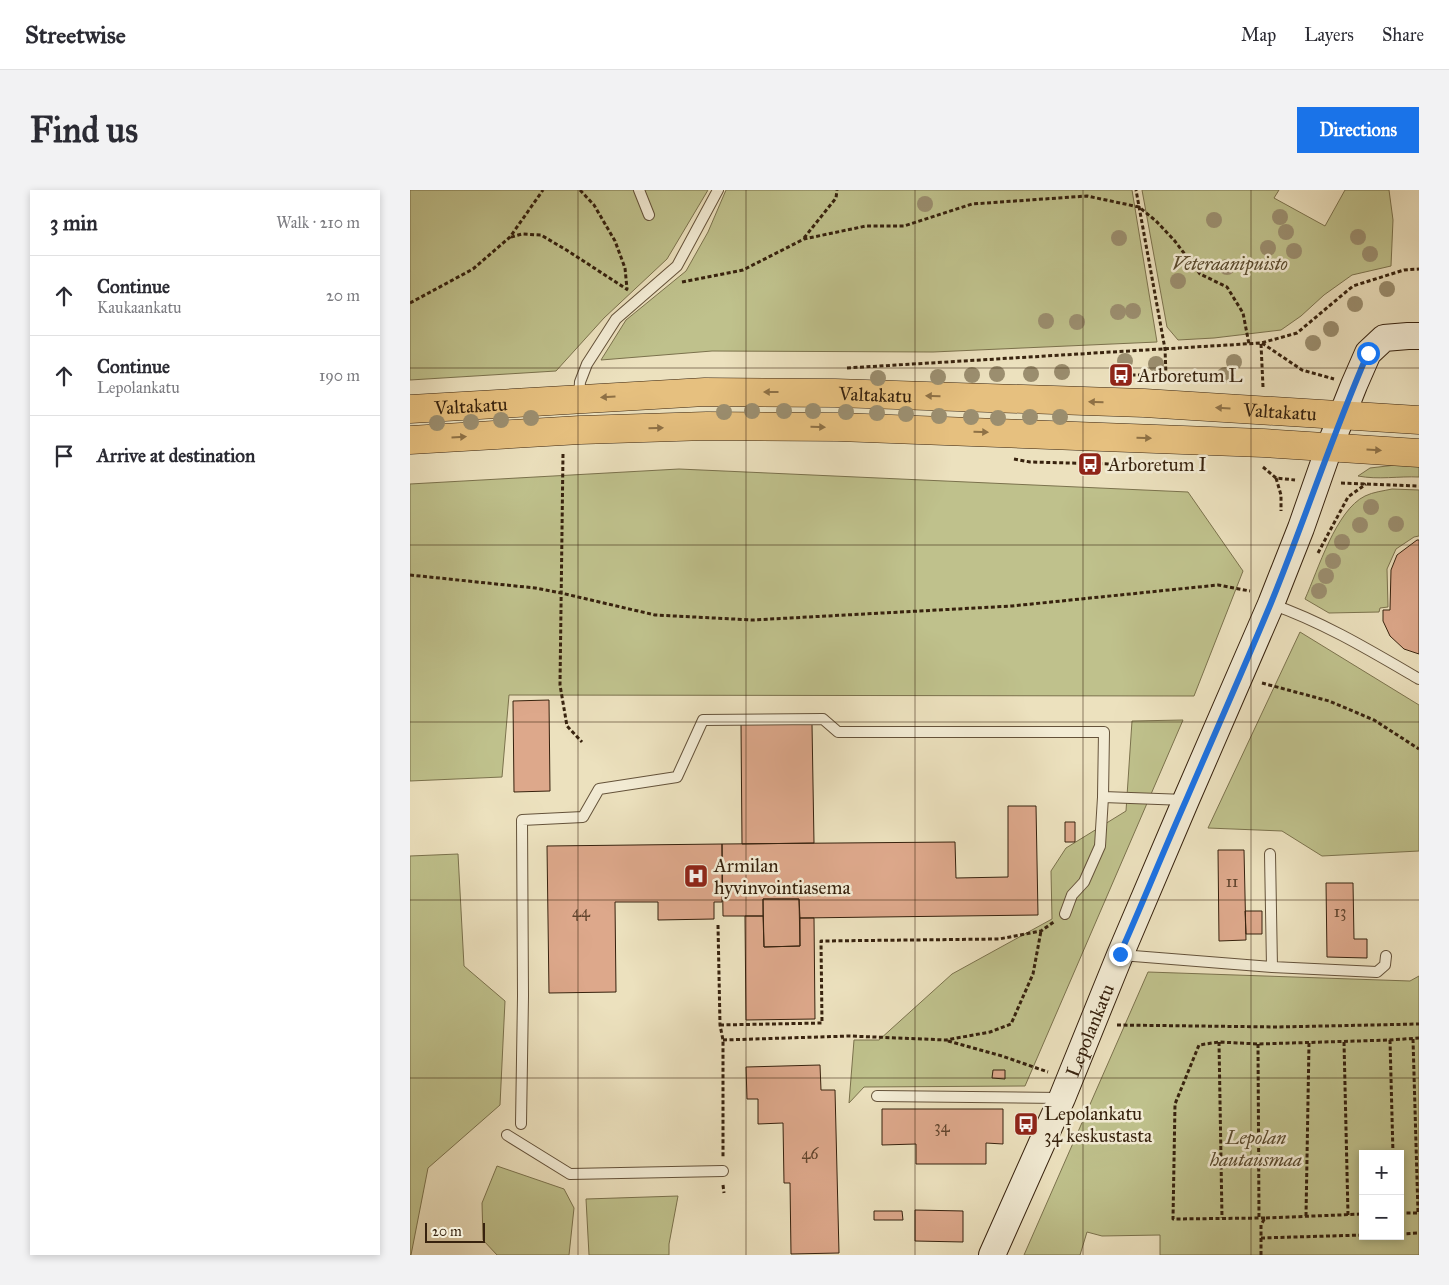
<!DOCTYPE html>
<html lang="en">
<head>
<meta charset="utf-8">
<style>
	body { margin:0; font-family:"IM FELL Great Primer",serif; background:#f2f2f3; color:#2b2b33 }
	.controls { position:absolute; right:15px; bottom:15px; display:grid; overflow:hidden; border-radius:0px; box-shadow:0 2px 8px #0003 }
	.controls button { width:45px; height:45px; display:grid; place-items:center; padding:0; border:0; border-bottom:1px solid #e1e1e2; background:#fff; color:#2b2b33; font:25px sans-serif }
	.scale { position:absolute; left:15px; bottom:12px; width:60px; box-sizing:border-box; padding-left:5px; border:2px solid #37220e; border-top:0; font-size:14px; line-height:18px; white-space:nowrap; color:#37220e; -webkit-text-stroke:4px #f3ecd5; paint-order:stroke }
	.stop { position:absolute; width:15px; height:15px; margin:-11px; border:4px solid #1a73e8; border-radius:50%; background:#fff }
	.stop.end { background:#1a73e8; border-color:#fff; box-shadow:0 1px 5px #0008 }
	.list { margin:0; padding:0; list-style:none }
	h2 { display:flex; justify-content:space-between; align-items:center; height:65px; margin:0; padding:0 20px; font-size:21px }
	h2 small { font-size:16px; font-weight:400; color:#7c7c81 }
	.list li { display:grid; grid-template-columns:32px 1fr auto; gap:15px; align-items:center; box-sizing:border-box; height:80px; padding:0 20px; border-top:1px solid #e1e1e2 }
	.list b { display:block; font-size:19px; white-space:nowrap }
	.list p { margin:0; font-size:16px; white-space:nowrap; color:#7c7c81 }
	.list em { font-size:16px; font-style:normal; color:#7c7c81 }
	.icon { flex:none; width:28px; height:28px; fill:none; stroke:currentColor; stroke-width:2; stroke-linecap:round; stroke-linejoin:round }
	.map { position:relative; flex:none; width:1009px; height:1065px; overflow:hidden; border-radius:0px }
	header { display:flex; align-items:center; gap:30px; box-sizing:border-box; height:70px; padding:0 25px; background:#fff; border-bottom:1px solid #e1e1e2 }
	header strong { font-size:24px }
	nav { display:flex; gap:28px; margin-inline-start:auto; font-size:18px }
	.intro { display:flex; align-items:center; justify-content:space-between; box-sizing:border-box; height:120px; padding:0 30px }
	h1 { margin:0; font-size:35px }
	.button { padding:12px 22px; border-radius:0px; background:#1a73e8; color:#fff; font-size:18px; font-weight:700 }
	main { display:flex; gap:30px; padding:0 30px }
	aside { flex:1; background:#fff; border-radius:0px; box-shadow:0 2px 8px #0003 }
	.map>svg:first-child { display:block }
	.green { fill:#bfc18c; stroke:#7b724d; fill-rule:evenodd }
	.building { fill:#dda88b; stroke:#37220e }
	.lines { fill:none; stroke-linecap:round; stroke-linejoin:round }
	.lane-casing { stroke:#64523a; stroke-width:12 }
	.secondary-casing { stroke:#37220e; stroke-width:28 }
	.primary-casing { stroke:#37220e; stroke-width:29 }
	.path { stroke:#37220e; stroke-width:3; stroke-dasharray:4 2.5; stroke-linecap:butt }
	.lane { stroke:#f3ecd5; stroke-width:10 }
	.secondary { stroke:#f3ecd5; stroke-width:26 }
	.primary { stroke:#e6c07f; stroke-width:28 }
	.tree { fill:#9b8e6f }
	.oneway { fill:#8e7146 }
	.route { stroke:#1a73e8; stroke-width:6 }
	.grid { fill:none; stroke:#37220e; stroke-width:1; stroke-opacity:0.55 }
	.labels { text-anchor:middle; stroke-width:5; stroke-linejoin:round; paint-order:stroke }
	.number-label { font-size:16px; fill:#60442d }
	.park-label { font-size:19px; font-style:italic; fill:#594a2e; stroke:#f3ecd5 }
	.poi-label { font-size:19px; fill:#37220e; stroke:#f3ecd5; text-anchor:start }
	.street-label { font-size:19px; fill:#37220e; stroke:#f3ecd5 }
</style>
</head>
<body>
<header>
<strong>Streetwise</strong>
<nav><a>Map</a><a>Layers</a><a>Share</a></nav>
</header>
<div class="intro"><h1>Find us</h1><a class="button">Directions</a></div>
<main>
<aside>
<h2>3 min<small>Walk · 210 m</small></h2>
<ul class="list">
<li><svg class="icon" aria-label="ahead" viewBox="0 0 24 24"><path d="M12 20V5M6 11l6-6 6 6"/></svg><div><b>Continue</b><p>Kaukaankatu</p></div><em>20 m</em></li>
<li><svg class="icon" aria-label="ahead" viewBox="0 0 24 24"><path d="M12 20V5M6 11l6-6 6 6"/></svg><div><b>Continue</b><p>Lepolankatu</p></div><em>190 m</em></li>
<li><svg class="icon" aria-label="arrive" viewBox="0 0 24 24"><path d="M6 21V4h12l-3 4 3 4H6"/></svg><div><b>Arrive at destination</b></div></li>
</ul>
</aside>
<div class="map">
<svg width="1009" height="1065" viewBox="0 0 1009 1065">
	<rect width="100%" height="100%" fill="#ece1be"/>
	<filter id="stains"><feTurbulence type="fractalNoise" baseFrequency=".004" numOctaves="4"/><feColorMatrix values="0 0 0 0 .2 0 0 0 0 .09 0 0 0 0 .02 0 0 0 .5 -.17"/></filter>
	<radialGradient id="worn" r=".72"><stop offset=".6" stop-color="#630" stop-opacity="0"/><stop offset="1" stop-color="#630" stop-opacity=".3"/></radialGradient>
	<!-- green -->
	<path class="green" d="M0 0H298L257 69 194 128 146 181 0 190Z
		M316 0H722L747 152 523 162 302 161 191 170 216 130 276 81 298 42Z
		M732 0H869L864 8 915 36 935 0H979L983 30 981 76 942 85 914 105 891 126 871 140 804 148 768 150 757 137Z
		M994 274H1009V287C989 286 968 290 948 286L960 278Z
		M269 279 778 302 833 381 784 506 99 505 92 587 0 591V294Z
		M982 299 1009 300V346L1004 347 986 359 977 379 978 417 970 418 969 422 919 423 895 409C908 380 926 320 955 306 963 302 973 301 982 299Z
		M890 442 1009 515V661L912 666 872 641 798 638Z
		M773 530 615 896 454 897 439 913 444 850H469L542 784 642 729 641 681 656 658 716 621 722 531Z
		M48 664 54 776 95 811 90 915 18 978 1 1065H0V666Z
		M738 782 1000 791 1009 786V1065H750V1045L692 1046 677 1042 670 1065H614ZM953 964H990V1046H953Z
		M87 976 154 999 164 1018 159 1065H87L73 1050 72 1013Z
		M268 1006 259 1054V1065H179L176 1009Z"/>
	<!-- building -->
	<path class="building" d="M1007 350H1009V464L994 459 980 446 973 431V420H980L981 380 987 365Z
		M139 510 140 601 104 602 103 511Z
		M331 534H402L404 653 332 654Z
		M598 616H626L628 725 390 728 389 709H353V726H313L312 654 545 652 546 688 598 687Z
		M655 632H665V652H655Z
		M312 654V712H304V729L248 730V712H205L206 802 139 803 137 656Z
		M808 660H834L836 750 809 751Z
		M916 693H943L944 749H957V768L917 767Z
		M353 709H389L390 756 354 757Z
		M835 721H852V744H836Z
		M335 726H353L354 757 390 756V728H404L405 829 336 830Z
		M410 875 411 900H425L429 1063 381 1064 380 993H374L373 933 348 934V909H337L336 877Z
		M583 880H595V889L582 888Z
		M472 919H593V954L576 953V974H506V954L472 955Z
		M505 1020 553 1021V1052L505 1051Z
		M464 1021H492L493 1030H464Z"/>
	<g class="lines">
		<defs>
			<path id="lane" d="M229 0 239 25
				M169 207 170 192 177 174 206 129 267 76 308 0
				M861 414C913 432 961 461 1009 489
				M860 664 862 777
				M655 724 662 705 674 692 690 656 693 607
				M711 765 862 777 967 782 975 775 976 766
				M467 906 651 908
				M111 934 113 806 112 630 173 627 189 599 267 587 293 530 413 529 428 542H694L693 607 776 610
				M97 945 160 984 313 981"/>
			<g id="secondary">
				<path id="s1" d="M582 1065 652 908 710 765 776 610 861 414 891 338 919 258 944 195 958 163 974 148 998 146H1009"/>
			</g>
			<g id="primary">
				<path id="s2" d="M0 219 295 202 425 203 734 213 1009 230"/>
				<path d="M0 250 170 240 297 236 428 237 853 253 1009 263"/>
			</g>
		</defs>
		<!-- lane casing -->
		<use href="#lane" class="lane-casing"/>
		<!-- secondary casing -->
		<use href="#secondary" class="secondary-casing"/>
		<!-- primary casing -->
		<use href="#primary" class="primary-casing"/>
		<!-- path -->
		<path class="path" d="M170 0 184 15 205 51 215 78 217 99
			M101 47 112 44 131 45 158 61 218 100
			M394 48 426 8 427 0
			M272 92 333 80 394 49 456 36H494L562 14 677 6 729 17 746 31 764 50 790 84 817 97 833 123 839 154
			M0 113 63 79 100 47 133 0
			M852 153 892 180 924 189
			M851 154 853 197
			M437 178 851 153 887 143 943 96 994 80 1009 79
			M702 185H756L755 159 726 0
			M153 264 150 495 157 536 172 552
			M604 269 620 272 701 274 710 273
			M853 277 866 288 885 290
			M866 288 871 305V321
			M931 293 1009 296
			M908 363 938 307 956 294
			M0 385 125 398 151 403 245 425 343 430 602 416 808 395 840 401
			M852 493 919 511 964 530 1009 559
			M308 735 310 835 313 850V967
			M310 835 412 833 411 751 589 749 631 741 645 731
			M707 835 867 837 1009 834
			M1003 849 1008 1023
			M313 850 440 846 536 850 580 842 601 834 623 784 631 741
			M980 850 983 964
			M538 851 592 866 638 882
			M809 852 812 1028
			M934 852 938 1025
			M848 854 849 1028
			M313 995 314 1003
			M990 1023H1008
			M896 1026 899 853
			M855 1028 763 1029 765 914 789 855 809 852 848 854 980 850 1009 848
			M990 1044 1009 1043
			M851 1048 953 1045
			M851 1065V1035L855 1028 953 1024"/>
		<!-- lane -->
		<use href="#lane" class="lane"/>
		<!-- secondary -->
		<use href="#secondary" class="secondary"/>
		<!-- primary -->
		<use href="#primary" class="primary"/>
	</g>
	<!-- trees -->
	<g class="tree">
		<circle cx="515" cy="14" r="8"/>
		<circle cx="870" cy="27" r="8"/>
		<circle cx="804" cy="30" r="8"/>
		<circle cx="876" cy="42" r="8"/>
		<circle cx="948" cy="47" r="8"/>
		<circle cx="709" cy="48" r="8"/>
		<circle cx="858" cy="58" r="8"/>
		<circle cx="884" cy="61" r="8"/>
		<circle cx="960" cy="64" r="8"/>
		<circle cx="817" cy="77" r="8"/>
		<circle cx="768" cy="91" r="8"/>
		<circle cx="977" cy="99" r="8"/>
		<circle cx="945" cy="114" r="8"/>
		<circle cx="723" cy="121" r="8"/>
		<circle cx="708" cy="122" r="8"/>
		<circle cx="636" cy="131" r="8"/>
		<circle cx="667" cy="132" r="8"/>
		<circle cx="921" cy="139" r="8"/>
		<circle cx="903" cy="153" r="8"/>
		<circle cx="715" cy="171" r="8"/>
		<circle cx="824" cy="172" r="8"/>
		<circle cx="746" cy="174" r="8"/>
		<circle cx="652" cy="182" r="8"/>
		<circle cx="587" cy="184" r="8"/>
		<circle cx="621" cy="184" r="8"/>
		<circle cx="562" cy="185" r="8"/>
		<circle cx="815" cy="185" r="8"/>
		<circle cx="528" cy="187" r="8"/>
		<circle cx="468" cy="188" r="8"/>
		<circle cx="342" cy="221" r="8"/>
		<circle cx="374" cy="221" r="8"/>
		<circle cx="403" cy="221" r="8"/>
		<circle cx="314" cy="222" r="8"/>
		<circle cx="436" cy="222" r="8"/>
		<circle cx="467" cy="223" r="8"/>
		<circle cx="496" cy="224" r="8"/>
		<circle cx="529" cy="226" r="8"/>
		<circle cx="561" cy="227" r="8"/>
		<circle cx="620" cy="227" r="8"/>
		<circle cx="650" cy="227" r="8"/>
		<circle cx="121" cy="228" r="8"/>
		<circle cx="588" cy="228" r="8"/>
		<circle cx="91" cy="230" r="8"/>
		<circle cx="61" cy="232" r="8"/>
		<circle cx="27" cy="233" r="8"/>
		<circle cx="961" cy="317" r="8"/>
		<circle cx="986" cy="334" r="8"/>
		<circle cx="950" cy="335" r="8"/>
		<circle cx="932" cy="352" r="8"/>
		<circle cx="923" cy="371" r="8"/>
		<circle cx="916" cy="386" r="8"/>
		<circle cx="909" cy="401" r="8"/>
	</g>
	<!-- one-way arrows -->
	<defs><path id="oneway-solid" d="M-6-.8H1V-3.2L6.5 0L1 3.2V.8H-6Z" transform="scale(1.25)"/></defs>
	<g class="oneway">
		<use href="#oneway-solid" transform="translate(361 202) rotate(-180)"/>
		<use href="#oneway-solid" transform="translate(523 206) rotate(-178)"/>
		<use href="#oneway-solid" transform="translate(198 207) rotate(177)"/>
		<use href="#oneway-solid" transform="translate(686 212) rotate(-178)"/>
		<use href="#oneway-solid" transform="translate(813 218) rotate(-177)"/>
		<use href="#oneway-solid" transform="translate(408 237) rotate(1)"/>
		<use href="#oneway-solid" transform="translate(246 238) rotate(-2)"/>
		<use href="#oneway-solid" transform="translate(571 242) rotate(2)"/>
		<use href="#oneway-solid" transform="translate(49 247) rotate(-3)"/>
		<use href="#oneway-solid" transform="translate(734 248) rotate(2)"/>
		<use href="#oneway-solid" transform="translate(964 260) rotate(3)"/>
	</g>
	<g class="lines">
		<!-- route -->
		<path class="route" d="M710 764C733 712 754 660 777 608 805 543 834 478 861 413 895 330 922 245 958 163"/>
	</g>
	<!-- grid -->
	<path class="grid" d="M168 0V1065M336 0V1065M505 0V1065M673 0V1065M841 0V1065M0 178H1009M0 355H1009M0 532H1009M0 710H1009M0 888H1009"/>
	<!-- icons -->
	<defs>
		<symbol id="bus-square" viewBox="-11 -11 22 22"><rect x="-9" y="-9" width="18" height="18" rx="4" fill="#8f2418" stroke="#f3ecd5"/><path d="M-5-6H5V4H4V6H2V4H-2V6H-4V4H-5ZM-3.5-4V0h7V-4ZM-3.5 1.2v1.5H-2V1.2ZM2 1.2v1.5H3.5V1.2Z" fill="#fff"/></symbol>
		<symbol id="hospital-square" viewBox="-11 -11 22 22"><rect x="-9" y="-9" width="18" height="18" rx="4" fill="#8f2418" stroke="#f3ecd5"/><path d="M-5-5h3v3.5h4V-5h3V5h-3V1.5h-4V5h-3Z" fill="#fff"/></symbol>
	</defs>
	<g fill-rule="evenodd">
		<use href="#bus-square" x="697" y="171" width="28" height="28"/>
		<use href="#bus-square" x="666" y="260" width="28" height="28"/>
		<use href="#hospital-square" x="272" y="672" width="28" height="28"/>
		<use href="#bus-square" x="602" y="920" width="28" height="28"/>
	</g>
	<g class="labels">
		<!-- number labels -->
		<g class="number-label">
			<text x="822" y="697">11</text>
			<text x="171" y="727">44</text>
			<text x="930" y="727">13</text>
			<text x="532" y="942">34</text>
			<text x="400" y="969">46</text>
		</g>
		<!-- park labels -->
		<g class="park-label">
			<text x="820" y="80">Veteraanipuisto</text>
			<text x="846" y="954">Lepolan<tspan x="846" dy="22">hautausmaa</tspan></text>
		</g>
		<!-- poi labels -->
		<g class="poi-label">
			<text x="728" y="192">Arboretum L</text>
			<text x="698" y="281">Arboretum I</text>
			<text x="304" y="682">Armilan<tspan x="304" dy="22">hyvinvointiasema</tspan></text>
			<text x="634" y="930">Lepolankatu<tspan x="634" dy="22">34 keskustasta</tspan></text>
		</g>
		<!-- street labels -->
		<g class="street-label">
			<text dy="7" stroke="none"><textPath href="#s2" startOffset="466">Valtakatu</textPath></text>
			<text dy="7" stroke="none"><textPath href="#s2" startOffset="61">Valtakatu</textPath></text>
			<text dy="7" stroke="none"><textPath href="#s2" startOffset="871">Valtakatu</textPath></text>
			<text dy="7" stroke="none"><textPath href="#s1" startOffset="245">Lepolankatu</textPath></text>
		</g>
	</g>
	<rect width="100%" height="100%" filter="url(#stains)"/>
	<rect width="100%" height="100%" fill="url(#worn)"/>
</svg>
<div class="controls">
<button>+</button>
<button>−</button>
</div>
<div class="scale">20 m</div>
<div class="stop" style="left:958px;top:163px"></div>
<div class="stop end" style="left:710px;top:764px"></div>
</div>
</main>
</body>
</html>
